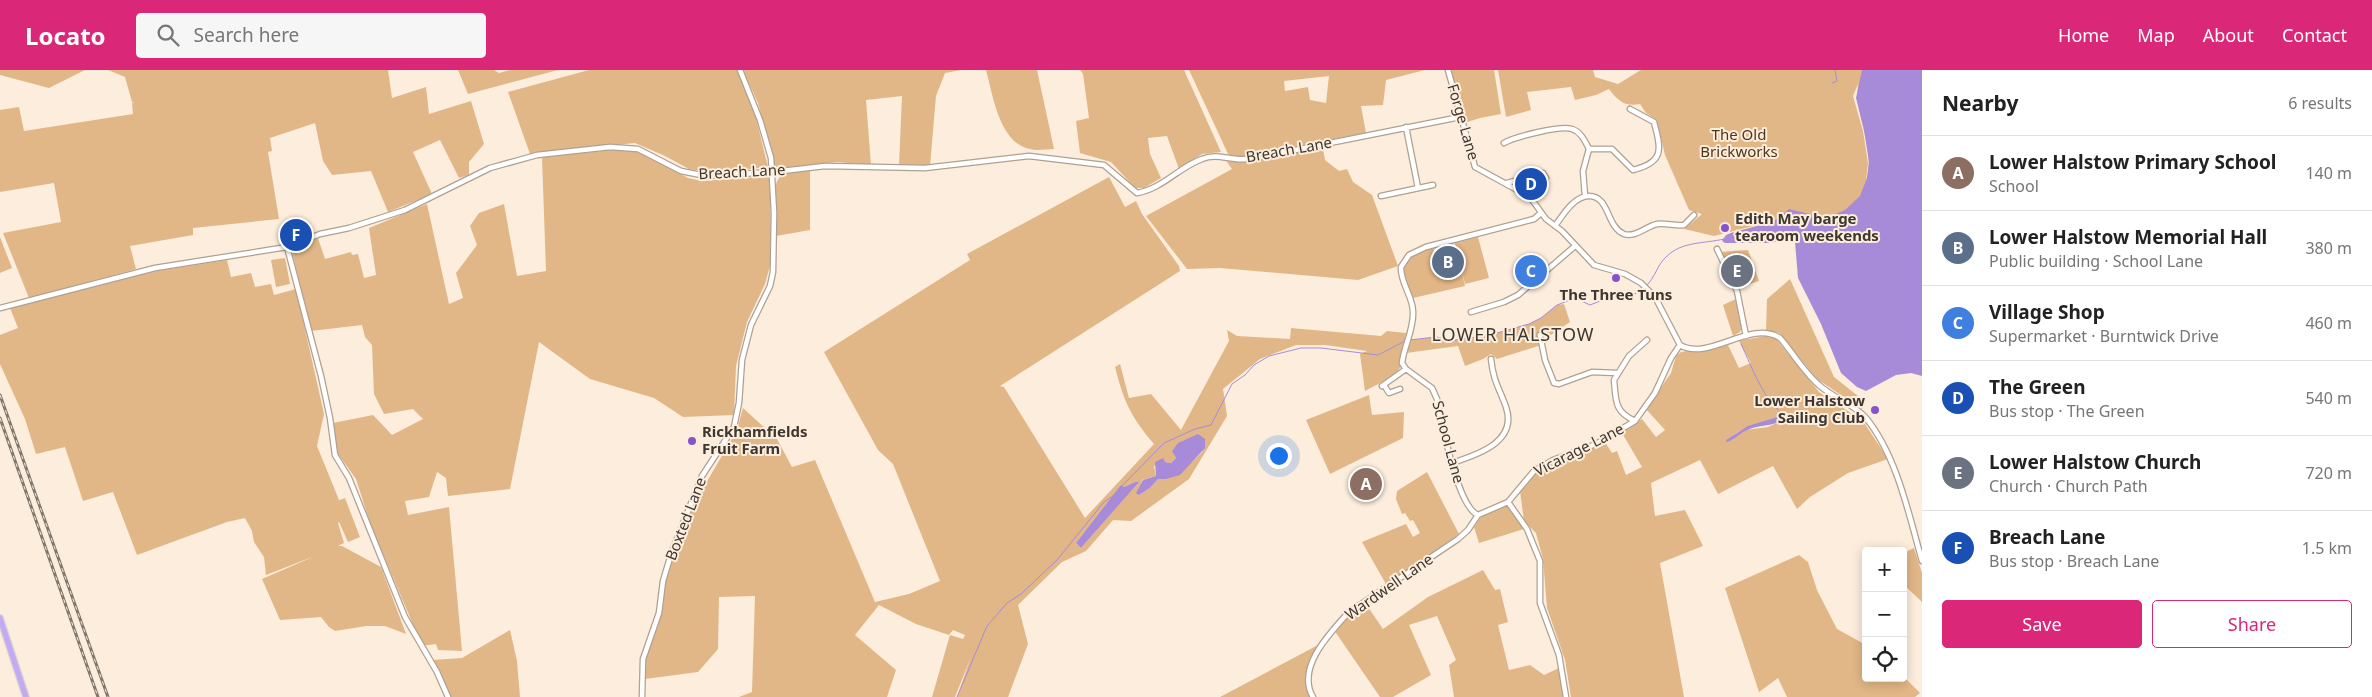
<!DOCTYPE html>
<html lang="en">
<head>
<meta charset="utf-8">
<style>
	body { margin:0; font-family:"Noto Sans",sans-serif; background:#f6f6f6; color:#222 }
	.controls { position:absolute; right:15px; bottom:15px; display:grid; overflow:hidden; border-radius:5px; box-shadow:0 2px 12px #0003 }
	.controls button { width:45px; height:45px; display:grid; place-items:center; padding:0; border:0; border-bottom:1px solid #e0e0e0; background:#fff; color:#222; font:25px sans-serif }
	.you { position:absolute; left:1278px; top:385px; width:18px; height:18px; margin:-12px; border:4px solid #fff; border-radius:50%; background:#1a73e8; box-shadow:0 0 0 8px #1a73e833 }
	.badge { display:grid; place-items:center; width:32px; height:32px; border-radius:50%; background:#db2777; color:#fff; font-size:16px; font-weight:700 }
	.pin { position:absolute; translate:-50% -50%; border:2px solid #fff; box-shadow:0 1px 5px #0006 }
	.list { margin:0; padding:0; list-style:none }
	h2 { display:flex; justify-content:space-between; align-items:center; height:65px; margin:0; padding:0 20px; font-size:21px }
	h2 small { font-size:16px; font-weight:400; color:#767676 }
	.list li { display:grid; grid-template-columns:32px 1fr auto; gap:15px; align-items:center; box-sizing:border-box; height:75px; padding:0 20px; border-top:1px solid #e0e0e0 }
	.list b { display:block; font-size:19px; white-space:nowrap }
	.list p { margin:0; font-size:16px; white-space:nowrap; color:#767676 }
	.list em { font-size:16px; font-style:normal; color:#767676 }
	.actions { display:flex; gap:10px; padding:15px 20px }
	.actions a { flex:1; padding:11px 0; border:1px solid #db2777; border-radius:5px; text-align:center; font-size:18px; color:#db2777 }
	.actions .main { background:#db2777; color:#fff }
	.icon { flex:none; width:28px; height:28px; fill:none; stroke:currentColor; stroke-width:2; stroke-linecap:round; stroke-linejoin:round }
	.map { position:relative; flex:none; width:1922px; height:627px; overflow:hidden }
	header { display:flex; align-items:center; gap:30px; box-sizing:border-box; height:70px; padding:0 25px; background:#db2777; color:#fff }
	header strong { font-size:24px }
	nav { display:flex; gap:28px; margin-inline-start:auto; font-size:18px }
	.search { width:350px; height:45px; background:#f6f6f6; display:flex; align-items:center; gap:12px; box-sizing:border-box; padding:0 18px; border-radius:5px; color:#767676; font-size:19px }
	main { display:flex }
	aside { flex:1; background:#fff }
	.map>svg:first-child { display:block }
	.green { fill:#e2b787; fill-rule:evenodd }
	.water { fill:#a78bd8 }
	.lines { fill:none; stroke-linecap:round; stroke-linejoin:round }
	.stream { stroke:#a78bd8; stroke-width:1 }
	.minor-casing { stroke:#afa192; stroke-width:7 }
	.major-casing { stroke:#d8d7d6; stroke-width:8 }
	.minor { stroke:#fff; stroke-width:4.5 }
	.major { stroke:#c5a9f1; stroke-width:5.5 }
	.rail-casing { stroke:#7f766c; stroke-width:3 }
	.rail { stroke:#fceddd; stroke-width:1; stroke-dasharray:4; stroke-linecap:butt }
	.poi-dot { fill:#8653cb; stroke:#fceddd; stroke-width:2 }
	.labels { text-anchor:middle; stroke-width:4; stroke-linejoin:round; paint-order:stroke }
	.street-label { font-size:15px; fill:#3d3730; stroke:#fceddd }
	.park-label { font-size:15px; fill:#4e3516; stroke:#fceddd }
	.poi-label { font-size:15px; font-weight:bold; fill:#3d3730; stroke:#fceddd; text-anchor:start }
	.quarter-label { font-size:18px; letter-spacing:1px; fill:#3d3730; stroke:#fceddd }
</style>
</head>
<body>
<header>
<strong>Locato</strong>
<div class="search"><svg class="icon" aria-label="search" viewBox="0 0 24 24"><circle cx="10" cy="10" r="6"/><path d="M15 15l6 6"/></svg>Search here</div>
<nav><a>Home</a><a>Map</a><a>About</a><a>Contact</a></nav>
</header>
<main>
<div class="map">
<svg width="1922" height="627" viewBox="0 0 1922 627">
	<rect width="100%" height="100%" fill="#fceddd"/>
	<!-- green -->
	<path class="green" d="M0 0H85L49 18 0 5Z
		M108 0H388L392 28 426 17 429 44 471 31 484 74 469 92V105L459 108 440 70 413 82 432 124 388 142 371 101 332 105 323 91 315 53 270 68 272 81 268 82 279 149 193 158V165L130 176 136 199 29 228 3 163 61 152 54 113 0 122V40L19 37 24 61 133 44 132 33 134 32H132L125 7Z
		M458 0H494L499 3 510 0H558L468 24Z
		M589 0H737L756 48 768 97 712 103 689 99 665 86 635 73 530 84 508 22Z
		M743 0H961L945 3 936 26 930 96 899 95 902 26 866 30 871 95 837 92 775 99 758 33Z
		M986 0H1037L1054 79C1046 79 1037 81 1030 79 999 73 993 25 986 0Z
		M1080 0H1184L1221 82 1202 84 1179 99 1167 66 1148 68 1150 84 1161 108 1144 118H1135L1111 92 1080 83 1076 51 1089 48 1083 4Z
		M1189 0H1425L1386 10 1383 35 1361 36 1366 63 1240 87 1229 86ZM1329 6 1326 33 1310 30 1308 17 1285 21 1284 11Z
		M1451 0H1494L1501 44 1480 48 1464 53Z
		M1498 0H1593L1595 7 1618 14 1641 0H1922L1853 177 1738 163 1723 169 1731 163 1773 151 1714 166 1684 159 1702 144 1689 140 1665 85 1657 50 1646 43 1640 34C1625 37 1618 31 1609 19L1596 25 1575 30 1571 17 1527 22 1531 40 1506 47ZM1858 14C1854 47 1876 77 1866 111L1868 93 1863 61 1853 26Z
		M1323 79 1325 90 1339 101 1347 99 1353 112 1372 125 1398 196 1358 210 1220 198 1187 199 1146 146 1232 99 1225 89 1240 92Z
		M614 80 638 81 688 108 702 111 770 106 771 192 765 214 747 252 736 296 734 345 683 347 654 328 590 309 539 272 510 419 448 426 446 408 437 402 429 427 405 431 408 445 449 437 462 581 438 580 436 574 422 576 370 453 356 409 338 384 333 353 373 345 392 365 423 349 413 339 384 344 374 324 372 275 365 267 362 255 311 261 292 181 318 168 325 189 351 182 352 185 358 184 364 208 376 205 369 158 427 134 449 234 463 228 456 203 477 175 470 156 479 143 504 134 517 206 546 201 542 87Z
		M810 101V160L776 166V114C781 99 796 102 810 101Z
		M1109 107 1125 137 1136 131 1142 144 1179 196 1180 201 1000 316 1004 317 1085 448 1154 374C1131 347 1124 332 1115 297L1120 294 1129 328 1151 324 1181 360 1229 271 1227 260 1237 266 1290 269 1291 258 1381 266 1387 261 1406 263 1401 296 1395 305 1365 321 1360 284 1367 281 1325 275H1296L1260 289 1223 319 1227 346 1189 409 1131 451 1113 450 1086 481 1062 492 1018 535 1028 574 1008 627H957L971 587 955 627H932L950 565 963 569 965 565 953 560 949 565 916 554 879 535 855 565 896 600 887 627H739L752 622 755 526 719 527 718 579 698 602 645 609V591L663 536 666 508 695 432 737 360 743 338 777 369 792 397 815 390 875 532 909 524 940 511 893 394 878 380 824 282 970 190 967 184ZM1187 370 1203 381 1192 392 1162 409H1158L1150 418 1139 425 1142 410 1156 406 1154 396 1165 392 1171 393 1176 388 1174 384 1183 371ZM1135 412 1136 415 1081 478 1076 473 1121 416 1124 417Z
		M0 167 12 198 0 203Z
		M1478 167 1489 208 1465 214 1455 173Z
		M1433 178 1435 184 1439 183 1445 208 1462 203 1465 216 1413 228 1402 205V196L1411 186Z
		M1748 180 1759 211 1737 218 1719 182Z
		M285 188 290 214 276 217 271 190Z
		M227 190 231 207 251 203 255 217 271 214 274 225 296 219 324 344 317 376 339 430 337 431 345 428 360 467 348 472 339 452 338 453 344 473 338 476H342L381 497 406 564 385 556H366L335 561 329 557 321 547 280 550 262 509 315 486 266 505 264 487 254 472 252 461 245 448 227 452 137 485 113 422 83 431 65 377 36 384 25 349 0 294V265L18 258 10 238 157 201Z
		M1790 209 1834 307 1863 330 1862 339 1817 309 1779 263 1766 260 1767 229Z
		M1738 228 1743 254 1740 262 1733 266 1723 235Z
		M1564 234 1570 252 1548 267 1542 264 1541 275 1497 289 1491 284 1483 289 1465 296 1458 276 1406 283 1409 270 1436 267 1455 270 1490 265 1529 254 1541 248 1557 235Z
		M1770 265 1777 270 1819 322 1863 351 1888 389 1848 403 1810 427 1797 439 1773 396 1718 424 1700 390 1651 413 1655 446 1685 440 1703 476 1660 493 1684 627H1571L1565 590 1547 538 1543 489 1536 463 1524 451 1520 421 1537 402 1605 372 1612 383 1617 381 1626 405 1642 397 1622 363 1642 349 1656 367 1665 360 1646 339 1671 303 1676 286 1681 282 1728 275 1739 298 1751 293 1739 271ZM1778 347 1781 351 1768 357 1745 360 1727 370 1738 362Z
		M1369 325 1372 345 1404 342 1403 368 1330 404 1306 350Z
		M1427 402 1459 464 1386 514 1362 472 1406 454 1413 467 1420 463 1413 450 1410 451 1405 443 1402 444 1396 429 1397 421Z
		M1507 434 1524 459 1479 473 1474 457 1481 447Z
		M1914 478 1922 503V532L1903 514V483Z
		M1799 485 1808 492 1817 520 1837 559 1866 575V608H1903V606L1920 623 1915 627H1787L1778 608 1759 622 1725 518Z
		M1483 500 1495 520 1500 519 1508 552 1498 555 1509 600 1530 595 1544 605 1559 598 1563 627H1454L1449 595 1456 590 1437 546 1409 555 1431 605 1393 627H1380L1334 560 1354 542 1366 534 1383 559 1428 527Z
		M510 560 517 591 520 627H451L433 590 462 588Z
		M1318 575C1312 592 1299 610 1310 627H1220Z"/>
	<!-- water -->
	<path class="water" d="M1862 0H1922V306L1911 303 1896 305 1866 321 1857 317 1841 303 1821 254 1798 208 1795 172 1789 170 1768 173H1725L1722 171 1726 165 1731 163 1773 152 1789 139 1826 148 1845 140 1860 126 1867 108 1869 92 1864 60 1856 28Z
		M1781 346V351C1769 357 1756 355 1745 361 1739 364 1734 370 1727 372L1726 370 1748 356Z
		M1198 364 1205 369V378L1180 405 1166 409H1158L1150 418 1139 425 1136 423 1143 410 1156 406 1155 392 1163 388 1165 392 1171 393 1176 388 1172 381 1178 373Z
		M1135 412H1139L1081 478 1076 473 1121 415 1124 417Z"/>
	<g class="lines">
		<!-- stream -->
		<path class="stream" d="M1832 13 1837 11 1835 0
			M1646 216C1655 208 1657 195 1666 187 1682 171 1703 174 1724 169
			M1409 270 1436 267 1455 270 1490 265 1529 254 1541 248 1557 235 1575 228 1590 235 1613 226 1635 224 1642 218
			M1741 274C1753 299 1763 331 1787 347
			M1116 422 1164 373 1195 359 1211 355 1232 314 1245 305 1254 295 1269 286 1301 278H1321L1378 285 1405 271
			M957 627 987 556 1007 533 1021 524 1057 490 1104 432 1114 425"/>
		<defs>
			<path id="minor" d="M1448 0 1475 97 1530 127 1546 149 1562 161 1594 195 1625 204 1641 213 1655 227 1680 275
				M1406 57 1418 118
				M1504 73C1514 67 1561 55 1572 59 1581 62 1585 71 1589 79L1583 101 1585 126
				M1589 79H1612L1633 100C1665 92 1661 79 1654 52L1630 39
				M1526 108 1533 130
				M1507 113 1543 103 1546 108
				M1381 126 1433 115
				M1555 156C1563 145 1574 126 1589 126 1610 126 1606 157 1624 164 1635 168 1647 156 1657 154 1666 153 1675 156 1684 155L1694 145
				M287 177 321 306 330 348 335 385 349 408 405 547 437 602 448 627
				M1717 179 1737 221 1746 266
				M0 238 155 198 287 177 320 164 349 158 405 140 490 98 537 85 610 77 638 79 681 101 706 106 773 102 825 96 925 98 1029 86 1104 95 1137 123C1162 119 1179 97 1202 89 1214 84 1224 88 1237 89 1244 90 1253 88 1260 87L1460 47
				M1471 242 1504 232 1518 225 1575 176
				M1540 265 1545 290 1554 313 1559 314 1592 302 1617 303
				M1680 275C1709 292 1750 249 1780 268 1793 283 1804 302 1819 315 1833 328 1854 334 1866 348 1897 386 1909 445 1922 491
				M1384 315 1389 323 1400 319
				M1382 316 1406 299
				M1635 351C1614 342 1616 330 1614 310L1629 286 1647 270
				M1452 393C1477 385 1518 372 1506 337 1499 318 1493 310 1491 289
				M1508 432 1527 459 1540 491V533L1559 585 1566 627
				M1478 445C1457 436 1442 353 1437 329L1432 318 1406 299 1402 293C1404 276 1414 259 1413 242 1413 226 1400 213 1401 197L1409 185 1426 177 1534 149 1541 143
				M1478 445 1508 432 1534 401 1553 390 1596 374 1635 351 1655 323 1671 288 1680 275
				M642 627 643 589 659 543 663 511 672 481 702 406 734 357 739 333 742 290 751 255 770 216 773 202 774 143 771 88 760 50 740 0
				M1313 627C1296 598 1329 564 1348 543L1458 469 1468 460 1478 445"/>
			<path id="major" d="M0 548 26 627"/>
		</defs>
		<!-- minor casing -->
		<use href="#minor" class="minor-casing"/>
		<!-- major casing -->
		<use href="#major" class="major-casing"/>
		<!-- minor -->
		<use href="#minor" class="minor"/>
		<!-- major -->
		<use href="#major" class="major"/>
		<defs>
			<path id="rail" d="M0 325 108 627
				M0 348 98 627"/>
		</defs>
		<!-- rail casing -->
		<use href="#rail" class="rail-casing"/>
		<!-- rail -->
		<use href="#rail" class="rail"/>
	</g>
	<!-- markers -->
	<g class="poi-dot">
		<circle cx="1725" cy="158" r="5"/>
		<circle cx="1616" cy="208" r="5"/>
		<circle cx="1875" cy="340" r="5"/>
		<circle cx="692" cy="371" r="5"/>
	</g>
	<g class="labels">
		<!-- street labels -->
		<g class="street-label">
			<text transform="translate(1463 52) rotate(74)" y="5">Forge Lane</text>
			<text transform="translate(1289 80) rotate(-10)" y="5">Breach Lane</text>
			<text transform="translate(742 102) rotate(-3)" y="5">Breach Lane</text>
			<text transform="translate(1448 372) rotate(75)" y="5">School Lane</text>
			<text transform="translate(1579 380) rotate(-27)" y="5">Vicarage Lane</text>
			<text transform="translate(686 449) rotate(-69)" y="5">Boxted Lane</text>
			<text transform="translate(1389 517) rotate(-35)" y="5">Wardwell Lane</text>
		</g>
		<!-- park labels -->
		<g class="park-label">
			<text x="1739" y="70">The Old<tspan x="1739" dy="17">Brickworks</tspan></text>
		</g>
		<!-- poi labels -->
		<g class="poi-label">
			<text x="1735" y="154">Edith May barge<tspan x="1735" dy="17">tearoom weekends</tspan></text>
			<text x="1616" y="230" text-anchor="middle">The Three Tuns</text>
			<text x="1865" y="336" text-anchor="end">Lower Halstow<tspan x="1865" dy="17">Sailing Club</tspan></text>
			<text x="702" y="367">Rickhamfields<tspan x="702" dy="17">Fruit Farm</tspan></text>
		</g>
		<!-- quarter labels -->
		<g class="quarter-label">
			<text x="1513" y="271">LOWER HALSTOW</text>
		</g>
	</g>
</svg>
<div class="controls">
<button>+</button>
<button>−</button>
<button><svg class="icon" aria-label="locate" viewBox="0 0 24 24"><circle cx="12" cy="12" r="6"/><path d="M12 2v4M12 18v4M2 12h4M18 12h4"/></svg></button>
</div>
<div class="you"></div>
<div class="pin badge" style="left:1366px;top:414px;background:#8d6e63">A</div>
<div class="pin badge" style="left:1448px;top:192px;background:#5c6f8a">B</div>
<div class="pin badge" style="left:1531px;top:201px;background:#3f7fe0">C</div>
<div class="pin badge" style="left:1531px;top:114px;background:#1a4fb4">D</div>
<div class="pin badge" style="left:1737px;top:201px;background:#6b7280">E</div>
<div class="pin badge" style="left:296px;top:165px;background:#1a4fb4">F</div>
</div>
<aside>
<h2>Nearby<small>6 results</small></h2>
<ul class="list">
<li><span class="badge" style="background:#8d6e63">A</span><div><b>Lower Halstow Primary School</b><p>School</p></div><em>140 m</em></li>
<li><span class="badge" style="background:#5c6f8a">B</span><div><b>Lower Halstow Memorial Hall</b><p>Public building · School Lane</p></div><em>380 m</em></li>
<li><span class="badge" style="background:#3f7fe0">C</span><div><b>Village Shop</b><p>Supermarket · Burntwick Drive</p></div><em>460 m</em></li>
<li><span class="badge" style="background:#1a4fb4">D</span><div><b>The Green</b><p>Bus stop · The Green</p></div><em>540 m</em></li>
<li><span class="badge" style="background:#6b7280">E</span><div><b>Lower Halstow Church</b><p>Church · Church Path</p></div><em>720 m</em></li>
<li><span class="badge" style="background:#1a4fb4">F</span><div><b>Breach Lane</b><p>Bus stop · Breach Lane</p></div><em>1.5 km</em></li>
</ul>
<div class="actions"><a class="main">Save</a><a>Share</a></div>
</aside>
</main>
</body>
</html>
